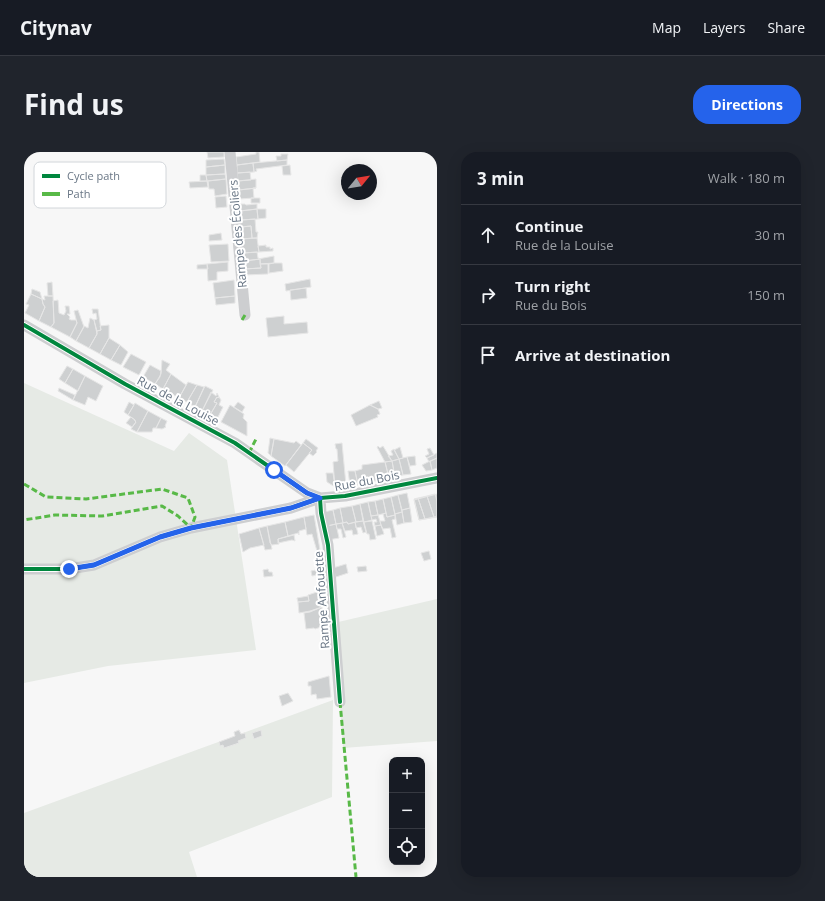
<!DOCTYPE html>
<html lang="en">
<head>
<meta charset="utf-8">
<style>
	body { margin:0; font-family:"Open Sans",sans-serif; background:#20242c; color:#f1f3f6 }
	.controls { position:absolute; right:12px; bottom:12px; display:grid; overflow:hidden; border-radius:8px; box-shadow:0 4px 16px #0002 }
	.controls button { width:36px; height:36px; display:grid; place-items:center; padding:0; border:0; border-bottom:1px solid #363941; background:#171b24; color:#f1f3f6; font:20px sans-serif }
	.compass { position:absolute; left:317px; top:12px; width:36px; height:36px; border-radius:50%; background:#171b24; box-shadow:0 4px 16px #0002; rotate:60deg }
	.stop { position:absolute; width:12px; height:12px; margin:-9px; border:3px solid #2563eb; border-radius:50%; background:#fff }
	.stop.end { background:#2563eb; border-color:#fff; box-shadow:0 1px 4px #0008 }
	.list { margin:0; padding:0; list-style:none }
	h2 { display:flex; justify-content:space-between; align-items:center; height:52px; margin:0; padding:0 16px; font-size:17px }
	h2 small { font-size:13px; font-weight:400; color:#9ea1a6 }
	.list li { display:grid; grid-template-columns:26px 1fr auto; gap:12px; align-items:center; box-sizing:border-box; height:60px; padding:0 16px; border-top:1px solid #363941 }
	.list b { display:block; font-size:15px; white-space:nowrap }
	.list p { margin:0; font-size:13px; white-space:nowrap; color:#9ea1a6 }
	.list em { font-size:13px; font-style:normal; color:#9ea1a6 }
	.icon { flex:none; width:22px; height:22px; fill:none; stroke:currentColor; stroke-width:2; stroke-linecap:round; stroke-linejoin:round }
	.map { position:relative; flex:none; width:413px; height:725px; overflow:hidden; border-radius:16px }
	header { display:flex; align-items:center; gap:24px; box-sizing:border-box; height:56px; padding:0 20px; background:#171b24; border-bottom:1px solid #363941 }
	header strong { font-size:19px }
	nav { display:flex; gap:22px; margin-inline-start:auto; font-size:14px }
	.intro { display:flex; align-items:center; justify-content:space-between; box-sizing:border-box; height:96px; padding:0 24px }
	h1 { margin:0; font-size:28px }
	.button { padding:10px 18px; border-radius:16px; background:#2563eb; color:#fff; font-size:14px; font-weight:700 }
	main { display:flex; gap:24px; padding:0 24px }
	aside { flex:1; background:#171b24; border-radius:16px; box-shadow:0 4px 16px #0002 }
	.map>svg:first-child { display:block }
	.green { fill:#e6eae5 }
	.building { fill:#ced0d1; stroke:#e6e6e6 }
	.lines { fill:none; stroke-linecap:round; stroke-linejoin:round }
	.minor { stroke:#cdced0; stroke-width:11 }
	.quiet { stroke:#58b947; stroke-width:3; stroke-dasharray:6 3; stroke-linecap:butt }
	.cycleway-casing { stroke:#fff; stroke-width:6 }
	.cycleway { stroke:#00873e; stroke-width:4 }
	.route { stroke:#2563eb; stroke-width:5 }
	.labels { text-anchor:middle; stroke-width:4; stroke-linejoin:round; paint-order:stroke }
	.street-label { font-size:12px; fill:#697685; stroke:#fff }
	.key { fill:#fff; stroke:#d2d6da; stroke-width:1 }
	.key-label { font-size:11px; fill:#697685 }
</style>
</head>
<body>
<header>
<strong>Citynav</strong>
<nav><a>Map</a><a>Layers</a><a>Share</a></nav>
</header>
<div class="intro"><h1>Find us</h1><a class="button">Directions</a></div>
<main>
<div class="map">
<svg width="413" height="725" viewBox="0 0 413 725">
	<rect width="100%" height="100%" fill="#f7f7f7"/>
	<!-- green -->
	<path class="green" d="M0 231 150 299 165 281 203 308 232 498 84 514 0 531Z
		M413 447V589L319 596 310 471Z
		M309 548 308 645 165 700 173 725H0V661Z"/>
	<!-- building -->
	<path class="building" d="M183 0H200V5L184 6Z
		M232 0H235L236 10 213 13 212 5 232 2Z
		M257 2H264L263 8 253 9 252 4H257Z
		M200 7 201 13 182 15V8Z
		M263 8V13L232 17 233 19 230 20 229 11Z
		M229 11 230 20 213 21V13Z
		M201 13V22L182 23V15Z
		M266 13 267 23H259L258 14Z
		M226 20 227 28 214 29 213 21Z
		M201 22 202 27 183 29 182 23Z
		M176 23H182L183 29H176Z
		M202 27 203 42 191 44 190 37H185L184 29Z
		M232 27V36L215 38 214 29Z
		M183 29 184 35 166 36 165 30Z
		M229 36 230 46 215 47V38L232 36Z
		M202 44 203 55 192 56 191 45Z
		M227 46H236V51H227Z
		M216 52H221L222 53 233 52V57L216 59Z
		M233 57 234 67 217 68 216 59Z
		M233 57H242V66L234 67Z
		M231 67 232 80H234L233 86H228L227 74 217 75V68Z
		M227 74 228 86 218 87 217 75Z
		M197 81 198 88 185 89V83Z
		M233 86 235 100 219 101 218 87Z
		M204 92 205 109 187 110 185 93Z
		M242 93V95H246V97L249 96V99L235 100 234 94Z
		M233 100 234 106 236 107 220 109 219 101Z
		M250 104V111L236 112V107H234Z
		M236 107 237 116 220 117V109Z
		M204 110V119L193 120V128L184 129 183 112Z
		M250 111H258L259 119 245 121V112Z
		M183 112 184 117H173V113Z
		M236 112H244V122L221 123 220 117 237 116Z
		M286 127 287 135 262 139 261 132Z
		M210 128 211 144 191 146 189 131Z
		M28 130 29 144H24L23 131Z
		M282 136 283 146 267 148 266 138Z
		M8 137 16 140 18 147 7 142Z
		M7 142 18 147 19 152 21 155 15 169 1 161 5 153 2 152Z
		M20 144H29L30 171 27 175 15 169 21 155 19 152 18 147 21 148Z
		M211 144V151L192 153 191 146Z
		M34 148 35 161 40 163 42 159 41 154H45L46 162H43L46 165 45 167 47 168H52L53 171 46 185 27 175 30 171 29 149Z
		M68 157H74L77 178 73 179 70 168 73 167 72 161 69 162Z
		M54 158 60 175 52 189 46 185 53 171 50 159Z
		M260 164V172L283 170 284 181 244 185 242 166Z
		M66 166 70 168 73 182 65 196 52 189 60 174 64 176Z
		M85 173V186L76 202 65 196 73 182V179L77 178 76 174Z
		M85 186 96 193 87 208 76 202Z
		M96 193 104 200 97 213 87 208Z
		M107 202 122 210 115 223 99 215Z
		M138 208 146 212 142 218 147 222 139 237 131 232 137 222Z
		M126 213 137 219 136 225 131 232 119 225Z
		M43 214 49 217 41 231 35 227Z
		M49 217 61 224 54 239 41 231Z
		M147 222 162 233 155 246 139 237Z
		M61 224 79 234 72 249 64 245 61 253 49 248Z
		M164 230 173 233 163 250 155 246Z
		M173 233 180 235 171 255 163 250Z
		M181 234 189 238 178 259 171 255Z
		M35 236 51 243 49 248 34 239Z
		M187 240 192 244 193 241 195 245 194 246 193 245 190 250 193 251 186 263 178 259Z
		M193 245 194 246 195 245 197 248 195 253 199 255 193 267 186 263 193 251 190 250Z
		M355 249 358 256 354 257 346 253Z
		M105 250 110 253 104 263 100 260Z
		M214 250 221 255 218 260 210 255Z
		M111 251 124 259 113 280 107 277 112 270 111 269V268L104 263Z
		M206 253 220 262 219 266 223 270V284L197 270Z
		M346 253 354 257 356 262 353 263 354 265 332 274 327 263Z
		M124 259 137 266 132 276H129L128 280H113Z
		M107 265 111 268V269L112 270 108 275 102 271Z
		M137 266 143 269 141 274 142 275 138 277 132 276Z
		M246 286 250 287 247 304 244 301Z
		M250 287 270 291 272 289 277 293 261 314 247 304Z
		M282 287 294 296 292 299 293 300 289 304 285 301 288 298 279 291Z
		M279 291 288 298 270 320 262 313Z
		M318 291 322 333 318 335H311L309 310 314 309 313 297H312L311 292Z
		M354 294 356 296 359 294 368 309 361 310 353 295Z
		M376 295 379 306 375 307 370 298Z
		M406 296 410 303 403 306 401 304 405 302 403 297Z
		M370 297 375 307 368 309 364 304 369 303 367 299Z
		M413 301V306L405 310 403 306Z
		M391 304 392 313 386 314 383 305Z
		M383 305 387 322 379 323 375 307Z
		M413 306V316L408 318 406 309Z
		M375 307 379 323 371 325 368 309Z
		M368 309 371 325 365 326 361 310Z
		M406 309 408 318 402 319 398 313Z
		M361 310 365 326 334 333 331 319 338 317V313Z
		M324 319H331L334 333H326Z
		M302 321H309L311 335 303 330Z
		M383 341 386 356 378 358 374 343Z
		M411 342 413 349V364L410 365 403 344Z
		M413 342V365L395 368 390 348Z
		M374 343 378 360 371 362 367 345Z
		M403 344 410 365 401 367 394 346Z
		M367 345 371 363 363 365 359 347Z
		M394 346 401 367 395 368 390 347Z
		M359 347 362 361 354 363 351 349Z
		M351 349 354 363 347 364 344 350Z
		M344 350 348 368 340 370 336 352Z
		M336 352 339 369 332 370 328 354Z
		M328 354 332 370 324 372 323 370 319 371 316 356Z
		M316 356 319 371 312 372 309 358Z
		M386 356 388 370 380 371 378 358Z
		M309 358 312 372 303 374 300 360Z
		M378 360 380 371 373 373 371 362Z
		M362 361 363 365 371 363V367L368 368 372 385 368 386 366 376 359 377 357 373 356 369H361L359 362Z
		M290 363 296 398 293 399 288 382 283 383 280 365Z
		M354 363 357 373 351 374 350 370H353L352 367 348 368 347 364Z
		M280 365 282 377 275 379V383L274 381 264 384 261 370Z
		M339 369 342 380 339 381 337 375 332 376 331 370Z
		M348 369 352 387 346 388 345 382H343L340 370Z
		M261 370 264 384 254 387 255 392 248 393 246 391 243 374Z
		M323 370 324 372 331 370 334 382 329 383 328 378 321 379 318 371Z
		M318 371 322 385 319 386 317 377H313L312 372Z
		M312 372 315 386 304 388 303 374Z
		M357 373 360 382 353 384 351 374Z
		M243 374 248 397 241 398 235 376Z
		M235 376 240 393 226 396 219 400 215 382Z
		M270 383 271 389 268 388 254 391V387Z
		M405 399 407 407 400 409 397 401Z
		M322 412 324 421 312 425 309 416Z
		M342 414 343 419 334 420 333 415Z
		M244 417 245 420H248L249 424 240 425 239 418Z
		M297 417 298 422 288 424 287 419Z
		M296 439 298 455 286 459 275 461 274 450 285 449 284 443Z
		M284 444 285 449 274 450 273 446Z
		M298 455 300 474 291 477 290 476 282 477 280 461 286 460Z
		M305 524 307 545 293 547 292 542 287 543V534H284V530Z
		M264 541 269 549 258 554 255 544Z
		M215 578 217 582 221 581 222 586 214 589 215 591 200 596 199 593 196 594 195 590 211 584 210 580Z
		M237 578 238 584 230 587 228 581Z"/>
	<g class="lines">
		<!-- minor -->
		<path class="minor" d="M206 0 221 163
			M0 173 101 232 211 291 283 341 296 346
			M296 346 297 361 304 393 316 550
			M0 417H45L70 413 136 385 167 376 267 356 296 346 321 344 413 326"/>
		<!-- quiet -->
		<path class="quiet" d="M218 168 221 163
			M225 301 232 287
			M0 332 22 345 62 347 138 337 164 346 171 365 167 376 154 364 138 354 78 364 31 363 0 368
			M316 550 332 725"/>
		<defs>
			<path id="cycleway" d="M0 173 101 232 211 291 283 341 296 346
				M296 346 297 361 304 393 316 550
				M0 417H45L70 413 136 385 167 376 267 356 296 346 321 344 413 326"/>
		</defs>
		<!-- cycleway casing -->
		<use href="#cycleway" class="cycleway-casing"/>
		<!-- cycleway -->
		<use href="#cycleway" class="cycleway"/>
	</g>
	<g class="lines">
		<!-- route -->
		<path class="route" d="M45 417 70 413 136 385 167 376 267 356 296 346 283 341 250 318"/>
	</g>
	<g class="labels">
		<!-- street labels -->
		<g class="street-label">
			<text transform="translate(214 82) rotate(-95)" y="4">Rampe des Écoliers</text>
			<text transform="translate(154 249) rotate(28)" y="4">Rue de la Louise</text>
			<text transform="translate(343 329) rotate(-11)" y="4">Rue du Bois</text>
			<text transform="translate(298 448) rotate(-94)" y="4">Rampe Anfouette</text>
		</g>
	</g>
	<!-- legend -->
	<rect x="10" y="10" width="132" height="46" rx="6" class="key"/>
	<rect x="18" y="22" width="18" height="4" fill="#00873e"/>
	<rect x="18" y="40" width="18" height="4" fill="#58b947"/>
	<g class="key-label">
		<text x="43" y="28">Cycle path</text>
		<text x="43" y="46">Path</text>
	</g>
</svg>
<div class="controls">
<button>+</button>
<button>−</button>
<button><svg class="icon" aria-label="locate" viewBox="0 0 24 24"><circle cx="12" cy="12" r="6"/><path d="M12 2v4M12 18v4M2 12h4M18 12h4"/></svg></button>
</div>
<svg class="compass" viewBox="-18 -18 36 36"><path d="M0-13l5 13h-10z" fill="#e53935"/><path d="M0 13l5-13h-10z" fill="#9ea1a6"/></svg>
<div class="stop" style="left:250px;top:318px"></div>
<div class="stop end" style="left:45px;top:417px"></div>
</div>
<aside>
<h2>3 min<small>Walk · 180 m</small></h2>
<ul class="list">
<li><svg class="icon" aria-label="ahead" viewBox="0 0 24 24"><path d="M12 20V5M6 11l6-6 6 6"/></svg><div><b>Continue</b><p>Rue de la Louise</p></div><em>30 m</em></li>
<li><svg class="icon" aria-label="right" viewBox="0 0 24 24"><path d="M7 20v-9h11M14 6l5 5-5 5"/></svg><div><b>Turn right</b><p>Rue du Bois</p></div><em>150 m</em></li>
<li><svg class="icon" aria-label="arrive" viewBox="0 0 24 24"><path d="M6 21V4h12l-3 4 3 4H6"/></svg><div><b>Arrive at destination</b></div></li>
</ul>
</aside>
</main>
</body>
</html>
